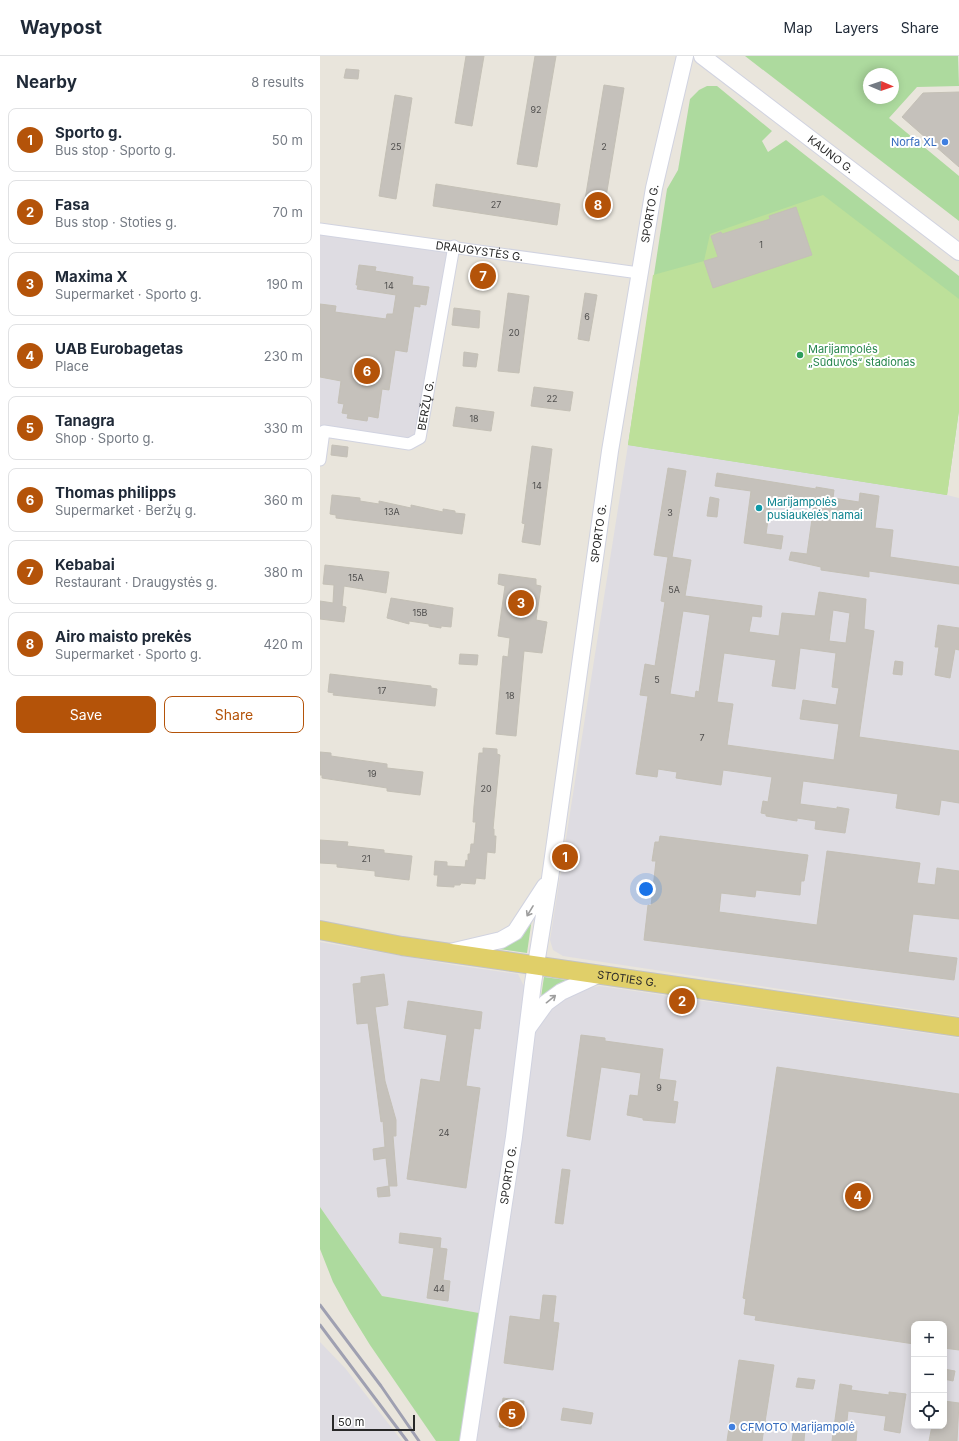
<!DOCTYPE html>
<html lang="en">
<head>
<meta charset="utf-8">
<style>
	body { margin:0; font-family:Inter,sans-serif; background:#f2f2f3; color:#1f2937 }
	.controls { position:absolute; right:12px; bottom:12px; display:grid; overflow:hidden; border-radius:8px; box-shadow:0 2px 10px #0003 }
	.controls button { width:36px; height:36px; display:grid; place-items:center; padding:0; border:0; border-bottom:1px solid #e0e1e3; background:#fff; color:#1f2937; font:20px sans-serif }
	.compass { position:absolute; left:543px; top:12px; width:36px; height:36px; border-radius:50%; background:#fff; box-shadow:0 2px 10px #0003; rotate:92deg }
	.scale { position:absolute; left:12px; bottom:10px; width:83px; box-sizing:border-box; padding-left:4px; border:2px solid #282828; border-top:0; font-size:11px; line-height:14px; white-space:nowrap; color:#282828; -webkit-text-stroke:3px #fff; paint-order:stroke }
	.you { position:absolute; left:326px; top:833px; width:14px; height:14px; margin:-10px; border:3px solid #fff; border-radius:50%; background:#1a73e8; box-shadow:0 0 0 6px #1a73e833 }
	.badge { display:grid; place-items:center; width:26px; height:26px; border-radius:50%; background:#b45309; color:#fff; font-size:13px; font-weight:700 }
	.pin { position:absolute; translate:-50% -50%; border:2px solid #fff; box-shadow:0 1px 4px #0006 }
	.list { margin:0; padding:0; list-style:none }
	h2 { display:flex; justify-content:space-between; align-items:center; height:52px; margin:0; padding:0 16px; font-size:17px }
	h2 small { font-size:13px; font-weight:400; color:#747a83 }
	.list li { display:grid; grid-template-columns:26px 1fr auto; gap:12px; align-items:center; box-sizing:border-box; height:64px; margin:0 8px 8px; padding:0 8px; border:1px solid #e0e1e3; border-radius:8px }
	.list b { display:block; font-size:15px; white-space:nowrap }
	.list p { margin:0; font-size:13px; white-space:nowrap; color:#747a83 }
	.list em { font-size:13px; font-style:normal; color:#747a83 }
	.actions { display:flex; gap:8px; padding:12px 16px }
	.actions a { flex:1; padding:9px 0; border:1px solid #b45309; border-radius:8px; text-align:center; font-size:14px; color:#b45309 }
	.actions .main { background:#b45309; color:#fff }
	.icon { flex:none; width:22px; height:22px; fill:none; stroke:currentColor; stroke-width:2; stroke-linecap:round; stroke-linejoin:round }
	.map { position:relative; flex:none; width:639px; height:1385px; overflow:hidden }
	header { display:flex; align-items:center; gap:24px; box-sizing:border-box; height:56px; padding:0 20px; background:#fff; border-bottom:1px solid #e0e1e3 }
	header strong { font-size:19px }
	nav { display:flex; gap:22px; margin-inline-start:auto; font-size:14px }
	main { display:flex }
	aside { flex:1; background:#fff }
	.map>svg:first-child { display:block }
	.industrial { fill:#dedce2; fill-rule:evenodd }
	.green { fill:#adda9e; fill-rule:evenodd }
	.pitch { fill:#bde09a }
	.building { fill:#c5c1bb; stroke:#c4c0b6; fill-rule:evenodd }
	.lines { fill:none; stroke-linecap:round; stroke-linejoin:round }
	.street-casing { stroke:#d1d3e0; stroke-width:13 }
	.secondary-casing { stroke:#d1d3e0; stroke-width:18 }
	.primary-casing { stroke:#c3c3c3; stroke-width:20 }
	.street { stroke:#fff; stroke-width:11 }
	.secondary { stroke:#fff; stroke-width:16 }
	.primary { stroke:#e0cf69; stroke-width:18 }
	.rail { stroke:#9fa0b1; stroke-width:3 }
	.oneway { stroke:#9e9e9e }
	.shop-dot { fill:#3f7fe0; stroke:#fff; stroke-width:1.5 }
	.leisure-dot { fill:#2e9e5b; stroke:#fff; stroke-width:1.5 }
	.culture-dot { fill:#0f9aa8; stroke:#fff; stroke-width:1.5 }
	.labels { text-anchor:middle; stroke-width:4; stroke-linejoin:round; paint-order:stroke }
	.number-label { font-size:9px; fill:#4f4e4d }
	.shop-label { font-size:11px; fill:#366cbe; stroke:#fff; text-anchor:end }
	.street-label { font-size:11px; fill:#282828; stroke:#fff }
	.leisure-label { font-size:11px; fill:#27864d; stroke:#fff; text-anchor:start }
	.culture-label { font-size:11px; fill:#0d838f; stroke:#fff; text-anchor:start }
</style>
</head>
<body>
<header>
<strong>Waypost</strong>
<nav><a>Map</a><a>Layers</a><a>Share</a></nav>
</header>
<main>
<aside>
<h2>Nearby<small>8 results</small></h2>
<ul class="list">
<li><span class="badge">1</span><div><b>Sporto g.</b><p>Bus stop · Sporto g.</p></div><em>50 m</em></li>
<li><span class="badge">2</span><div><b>Fasa</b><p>Bus stop · Stoties g.</p></div><em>70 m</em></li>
<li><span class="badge">3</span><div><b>Maxima X</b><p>Supermarket · Sporto g.</p></div><em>190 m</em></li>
<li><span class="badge">4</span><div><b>UAB Eurobagetas</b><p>Place</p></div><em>230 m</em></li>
<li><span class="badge">5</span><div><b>Tanagra</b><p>Shop · Sporto g.</p></div><em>330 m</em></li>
<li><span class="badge">6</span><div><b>Thomas philipps</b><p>Supermarket · Beržų g.</p></div><em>360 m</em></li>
<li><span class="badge">7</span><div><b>Kebabai</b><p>Restaurant · Draugystės g.</p></div><em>380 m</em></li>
<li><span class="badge">8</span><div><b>Airo maisto prekės</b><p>Supermarket · Sporto g.</p></div><em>420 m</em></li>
</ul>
<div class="actions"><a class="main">Save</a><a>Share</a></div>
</aside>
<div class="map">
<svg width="639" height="1385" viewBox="0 0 639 1385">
	<rect width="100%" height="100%" fill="#e9e5dc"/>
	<!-- industrial -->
	<path class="industrial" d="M0 173 134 190 100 382 89 388 5 375 0 381Z
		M308 389 627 439 639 442V960L243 900 233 894 230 884Z
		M0 886 134 909 198 918 204 930 200 965 221 969 224 958 236 942 258 934 280 930 639 982V1385H140L159 1257 62 1240 0 1151ZM594 1268H624V1370H594Z
		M0 1286 25 1312 82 1385H0Z"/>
	<!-- green -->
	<path class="green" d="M425 0H638L639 30 597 31 569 62 639 120V165ZM549 18H573V42H549Z
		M387 30H397L452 75 442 85 448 96 466 84 639 220V354L627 439 308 389 347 133 358 114 370 43 379 34Z
		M213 855 207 897 165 891Z
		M224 921 253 925 220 948Z
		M0 1151 62 1240 159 1257 140 1385H116L50 1289 29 1255 13 1226 0 1193Z"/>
	<!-- pitch -->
	<path class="pitch" d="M503 139 639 243V354L627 439 308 389 333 219 384 205 390 178Z"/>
	<!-- building -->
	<path class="building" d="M146 0H164L152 70 135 67Z
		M215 0H236L217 111 197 108Z
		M26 13 39 14 38 23 24 22Z
		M284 29 304 32 284 153 264 150Z
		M639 36V111L582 61 603 37Z
		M75 39 92 42 76 143 59 140Z
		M116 128 240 148 237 169 113 150Z
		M476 151 492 199 393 232 384 205 398 201 391 180 401 176 402 178 450 163 449 160Z
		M39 209 56 211 55 215 93 221 92 229 109 231 106 249 100 248V251L94 250 87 296 75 294 69 334 62 333 58 362 48 360 47 365 27 362 28 358 22 357 24 348 18 347 21 325 0 321V248L16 250 15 256 66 263 67 258H73L76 239 37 233 38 229H36Z
		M188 237 209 240 199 317 178 315Z
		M265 237 277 239 269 285 258 283Z
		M134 252 160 255 159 272 132 269Z
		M144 296 158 298 156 311 143 310Z
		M214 331 253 336 250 355 211 350Z
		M136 351 174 356 171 375 133 370Z
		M12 389 28 391 27 401 11 399Z
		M212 390 232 393 220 489 202 486 205 468 202 467Z
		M348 412 366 415 352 501 371 504 365 540 442 550 441 561 432 560 429 576 459 580 462 557 495 560 499 536 546 543 544 573 554 575 539 681 639 695V747L621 744 619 759 576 752 578 738 483 725 480 748 517 753V751L529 753 525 777 495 773 496 765 477 762V765L446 760V758L441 757 443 745 448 746 452 721 403 714 401 729 356 722 357 716 338 713 337 721 316 718 328 640 320 639 325 608 335 610 345 546 341 545 348 501 334 499ZM513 554 530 557 526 587 509 585ZM363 555 390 559 379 636 376 635 375 642 350 638ZM480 592 516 597 512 631 519 632 516 649 483 644 480 663 519 668 514 704 407 689 413 648 397 646 404 597 456 604 452 630 475 633Z
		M397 417 496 433V431L514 434 513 442 539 446 540 437 559 440 555 472 573 474 570 501 639 511V528L549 515V521L529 518 501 514V511L469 504 471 496 487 498 494 449 451 443 446 478 463 480 461 493 424 487 431 435 395 430Z
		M12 439 40 442V445L59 448V445L91 452V449L123 456V453L135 455V457L145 458 142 478 16 462V459L10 458Z
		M390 441 399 443 397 461 387 460Z
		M5 509 69 516 66 537 24 530 22 550 26 551 24 566 0 563V545L13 547 14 529 3 528Z
		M179 518 216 523V529L221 530 216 564 227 566 222 597 204 595 196 680 176 678 183 600 188 601 190 582 178 580 185 530 178 528Z
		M71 542 133 552 131 571 121 570V572L109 570V568L89 565V568L67 562Z
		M618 569 639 572V594L635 593 630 622 615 619 619 591H615Z
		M140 598 158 599 157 609 139 608Z
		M575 605 583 606 582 619 573 618Z
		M10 618 111 630V632L117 633 115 650 13 639 14 637 8 636Z
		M163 692 177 693V698L180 699 173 773H174V780H176L175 797 167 796 165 823 156 822 155 828 141 827 140 829H134V831L117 830 118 819H114L115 805 127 806V810L145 811 146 804 148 805V798H150L151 788H154L156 766H153L154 750 159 697H163Z
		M0 696 11 697V700L67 708V712L103 716 100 739 67 735V732L2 722V719H0Z
		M340 780 488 799 484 825H481L480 839 436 834 435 841 401 837 399 856 497 869 507 795 600 807 597 827 615 829 617 812 639 815V863L593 858 588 896 637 902 634 924 324 884 328 849 331 850 336 805H332L335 786H339Z
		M0 784 28 786 27 790 64 794V797L92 800 89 824 55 820V815L17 811V808L0 807Z
		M64 918 68 949 55 951 65 1025 76 1064V1080H73L77 1130H69L66 1102 54 1104 53 1093 65 1091 63 1065 61 1066 48 967 37 968 33 928 41 927V921Z
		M88 945 162 956 160 973 154 972 146 1030 160 1032 146 1132 87 1123 101 1023 120 1026 127 979 84 972Z
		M261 979 285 982V985L343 993 339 1023 356 1025 353 1045 358 1046 355 1067 323 1064V1062L307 1059 310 1039 318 1040 321 1017 281 1011 270 1084 247 1080Z
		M457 1011 639 1038V1294L624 1292V1268H594V1288L435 1264 436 1260 424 1258 426 1243 423 1242Z
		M242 1113 250 1114 243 1168 235 1167Z
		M69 1130 70 1140 58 1141 57 1132Z
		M80 1177 121 1182 120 1192 127 1193 123 1224 130 1225 128 1245 107 1242 114 1192 79 1187Z
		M223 1239 236 1240 233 1266 239 1267 233 1314 184 1307 190 1260 220 1264Z
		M419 1304 454 1309 442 1385H407Z
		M624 1313 635 1315 633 1325 624 1323Z
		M478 1322 495 1324 493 1333 476 1331Z
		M520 1328 532 1330 531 1334 569 1339V1336L586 1338 580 1377 564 1374 566 1360 528 1355 526 1374 537 1375 536 1385H512Z
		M183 1342 204 1345 201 1373 179 1371Z
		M624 1345 639 1347 637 1385H609L612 1370H624Z
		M243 1352 273 1357 271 1368 241 1364Z
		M474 1372 485 1373 484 1385H472Z"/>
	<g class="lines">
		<defs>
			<g id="street">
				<path id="s1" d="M0 173 319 217"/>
				<path id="s2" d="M0 404 4 375 89 388 100 382 134 190"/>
			</g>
			<g id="secondary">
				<path id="s3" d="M382 0 639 196"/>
				<path d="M130 896 181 884 195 876 225 830"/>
				<path d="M208 972 226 947 241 936 280 918"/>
				<path id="s4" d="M148 1385 194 1081 213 927 230 822 290 395 334 132 365 0"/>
			</g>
			<g id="primary">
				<path id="s5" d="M0 874 82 890 639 971"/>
			</g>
		</defs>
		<!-- street casing -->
		<use href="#street" class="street-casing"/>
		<!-- secondary casing -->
		<use href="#secondary" class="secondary-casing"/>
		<!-- primary casing -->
		<use href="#primary" class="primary-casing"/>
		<!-- street -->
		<use href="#street" class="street"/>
		<!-- secondary -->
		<use href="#secondary" class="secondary"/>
		<!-- primary -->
		<use href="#primary" class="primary"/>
		<!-- rail -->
		<path class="rail" d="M0 1249 61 1330 99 1385
			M0 1269 87 1385"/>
	</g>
	<!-- one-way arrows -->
	<defs><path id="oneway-shaft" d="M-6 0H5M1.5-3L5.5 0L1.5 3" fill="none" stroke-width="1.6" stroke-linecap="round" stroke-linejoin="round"/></defs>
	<g class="oneway">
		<use href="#oneway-shaft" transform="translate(210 855) rotate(121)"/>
		<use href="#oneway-shaft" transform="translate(231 943) rotate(-39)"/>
	</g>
	<!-- markers -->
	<g class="shop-dot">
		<circle cx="625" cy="86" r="4"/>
		<circle cx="412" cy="1371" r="4"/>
	</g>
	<circle class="leisure-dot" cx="480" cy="299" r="4"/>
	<circle class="culture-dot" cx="439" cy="452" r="4"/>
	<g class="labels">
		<!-- number labels -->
		<g class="number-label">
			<text x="216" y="57">92</text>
			<text x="76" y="94">25</text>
			<text x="284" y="94">2</text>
			<text x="176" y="152">27</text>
			<text x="441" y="192">1</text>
			<text x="69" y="233">14</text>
			<text x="267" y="264">6</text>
			<text x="194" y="280">20</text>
			<text x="232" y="346">22</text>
			<text x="154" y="366">18</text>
			<text x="217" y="433">14</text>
			<text x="72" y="459">13A</text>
			<text x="350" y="460">3</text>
			<text x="36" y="525">15A</text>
			<text x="354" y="537">5A</text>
			<text x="100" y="560">15B</text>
			<text x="337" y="627">5</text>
			<text x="62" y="638">17</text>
			<text x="190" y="643">18</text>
			<text x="382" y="685">7</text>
			<text x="52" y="721">19</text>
			<text x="166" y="736">20</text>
			<text x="46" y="806">21</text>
			<text x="339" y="1035">9</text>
			<text x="124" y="1080">24</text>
			<text x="119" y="1236">44</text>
		</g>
		<!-- shop labels -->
		<g class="shop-label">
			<text x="617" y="90">Norfa XL</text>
			<text x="420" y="1375" text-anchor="start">CFMOTO Marijampolė</text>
		</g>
		<!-- street labels -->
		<g class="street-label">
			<text dy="4" stroke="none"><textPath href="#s3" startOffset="162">KAUNO G.</textPath></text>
			<text dy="4" stroke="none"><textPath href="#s4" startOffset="1241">SPORTO G.</textPath></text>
			<text dy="4" stroke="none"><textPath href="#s1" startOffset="161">DRAUGYSTĖS G.</textPath></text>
			<text dy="4" stroke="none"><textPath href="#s2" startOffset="161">BERŽŲ G.</textPath></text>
			<text dy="4" stroke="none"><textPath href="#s4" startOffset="917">SPORTO G.</textPath></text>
			<text dy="4" stroke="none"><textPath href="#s5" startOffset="311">STOTIES G.</textPath></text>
			<text dy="4" stroke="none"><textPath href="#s4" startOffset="269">SPORTO G.</textPath></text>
		</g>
		<!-- leisure labels -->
		<g class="leisure-label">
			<text x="488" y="297">Marijampolės<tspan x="488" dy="13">„Sūduvos“ stadionas</tspan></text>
		</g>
		<!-- culture labels -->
		<g class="culture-label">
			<text x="447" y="450">Marijampolės<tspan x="447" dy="13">pusiaukelės namai</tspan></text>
		</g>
	</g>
</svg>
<div class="controls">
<button>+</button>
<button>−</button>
<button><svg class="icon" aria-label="locate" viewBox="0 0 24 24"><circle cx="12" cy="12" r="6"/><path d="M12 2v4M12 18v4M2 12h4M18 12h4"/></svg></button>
</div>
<svg class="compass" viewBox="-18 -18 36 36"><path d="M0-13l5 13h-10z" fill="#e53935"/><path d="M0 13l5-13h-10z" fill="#747a83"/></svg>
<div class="scale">50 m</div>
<div class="you"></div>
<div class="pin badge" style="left:245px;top:801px">1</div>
<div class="pin badge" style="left:362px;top:945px">2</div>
<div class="pin badge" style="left:201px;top:547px">3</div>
<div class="pin badge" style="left:538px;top:1140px">4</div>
<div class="pin badge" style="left:192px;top:1358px">5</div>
<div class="pin badge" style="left:47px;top:315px">6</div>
<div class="pin badge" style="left:163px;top:220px">7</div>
<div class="pin badge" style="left:278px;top:149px">8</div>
</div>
</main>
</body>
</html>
